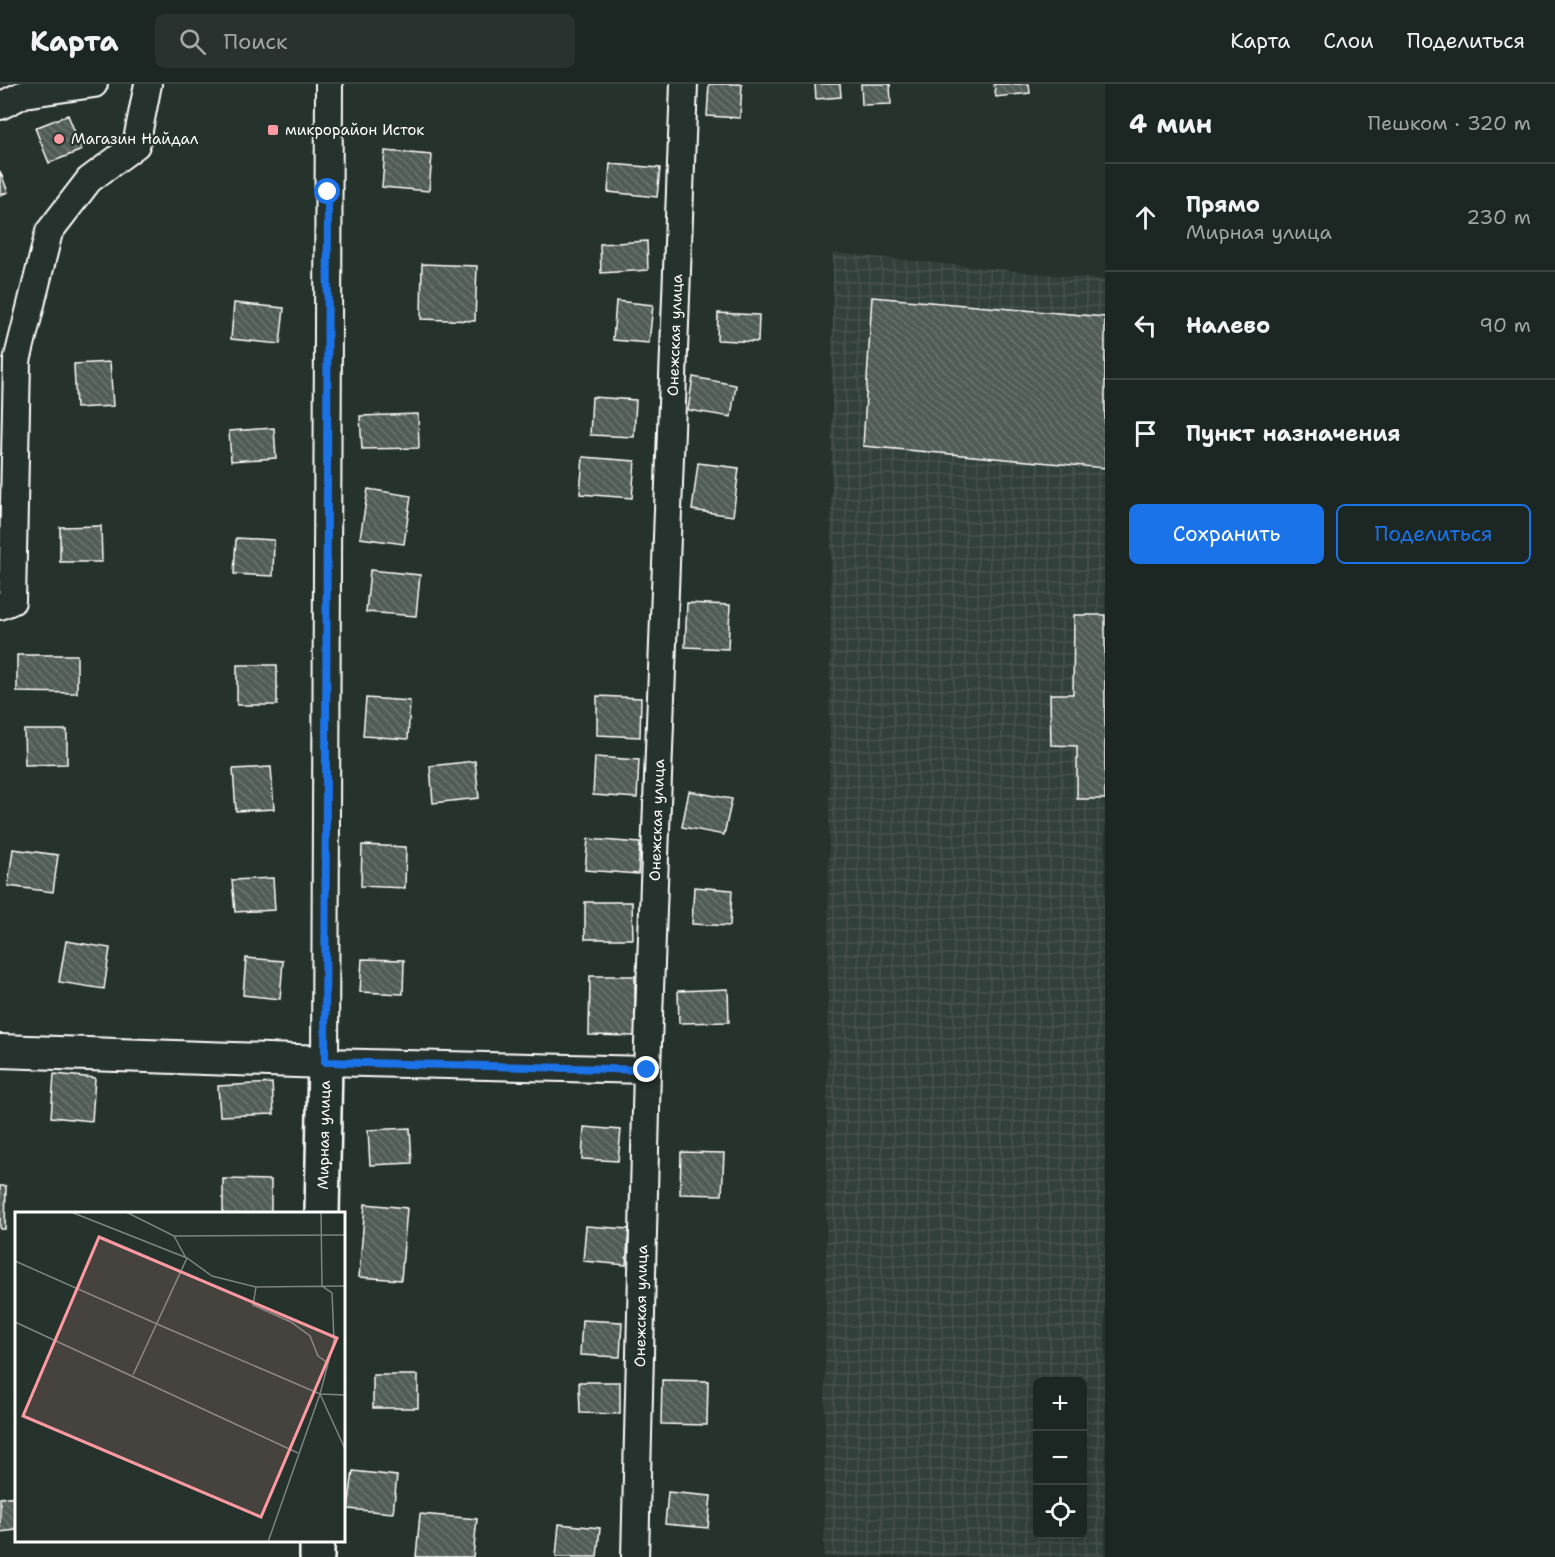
<!DOCTYPE html>
<html lang="ru">
<head>
<meta charset="utf-8">
<style>
	body { margin:0; font-family:"Shantell Sans",sans-serif; background:#29322f; color:#f1f3f6 }
	.controls { position:absolute; right:18px; bottom:18px; display:grid; overflow:hidden; border-radius:9px; box-shadow:0 3px 15px #0003 }
	.controls button { width:54px; height:54px; display:grid; place-items:center; padding:0; border:0; border-bottom:2px solid #3a4340; background:#1c2622; color:#f1f3f6; font:30px sans-serif }
	.stop { position:absolute; width:18px; height:18px; margin:-14px; border:4px solid #1a73e8; border-radius:50%; background:#fff }
	.stop.end { background:#1a73e8; border-color:#fff; box-shadow:0 2px 6px #0008 }
	.list { margin:0; padding:0; list-style:none }
	h2 { display:flex; justify-content:space-between; align-items:center; height:78px; margin:0; padding:0 24px; font-size:26px }
	h2 small { font-size:20px; font-weight:400; color:#a0a5a5 }
	.list li { display:grid; grid-template-columns:39px 1fr auto; gap:18px; align-items:center; box-sizing:border-box; height:108px; padding:0 24px; border-top:2px solid #3a4340 }
	.list b { display:block; font-size:22px; white-space:nowrap }
	.list p { margin:0; font-size:20px; white-space:nowrap; color:#a0a5a5 }
	.list em { font-size:20px; font-style:normal; color:#a0a5a5 }
	.actions { display:flex; gap:12px; padding:18px 24px }
	.actions a { flex:1; padding:14px 0; border:2px solid #1a73e8; border-radius:9px; text-align:center; font-size:21px; color:#1a73e8 }
	.actions .main { background:#1a73e8; color:#fff }
	.icon { flex:none; width:33px; height:33px; fill:none; stroke:currentColor; stroke-width:2; stroke-linecap:round; stroke-linejoin:round }
	.map { position:relative; flex:none; width:1105px; height:1473px; overflow:hidden }
	header { display:flex; align-items:center; gap:36px; box-sizing:border-box; height:84px; padding:0 30px; background:#1c2622; border-bottom:2px solid #3a4340 }
	header strong { font-size:28px }
	nav { display:flex; gap:33px; margin-inline-start:auto; font-size:21px }
	.search { width:420px; height:54px; background:#29322f; display:flex; align-items:center; gap:15px; box-sizing:border-box; padding:0 21px; border-radius:9px; color:#a0a5a5; font-size:22px }
	main { display:flex }
	aside { flex:1; background:#1c2622 }
	.map>svg:first-child { display:block }
	.industrial { fill:url(#industrial-grid); fill-rule:evenodd }
	.building { fill:url(#building-back-hatch); stroke:#fff; stroke-width:1.5 }
	.lines { fill:none; stroke-linecap:round; stroke-linejoin:round }
	.minor-casing { stroke:#fff; stroke-width:30 }
	.tertiary-casing { stroke:#fff; stroke-width:36 }
	.secondary-casing { stroke:#fff; stroke-width:38 }
	.minor { stroke:#26332d; stroke-width:26 }
	.tertiary { stroke:#26332d; stroke-width:32 }
	.secondary { stroke:#26332d; stroke-width:33 }
	.route { stroke:#1a73e8; stroke-width:8 }
	.poi-dot { fill:#ff9aa2; stroke:#26332d; stroke-width:2 }
	.labels { text-anchor:middle; stroke-width:4.5; stroke-linejoin:round; paint-order:stroke }
	.poi-label { font-size:15px; fill:#fff; stroke:#26332d; text-anchor:start }
	.street-label { font-size:15px; fill:#fff; stroke:#26332d }
	.inset-road { fill:none; stroke:#7d8581; stroke-width:1.5 }
	.view { fill:#ff9aa2; fill-opacity:0.15; stroke:#ff9aa2; stroke-width:3 }
	.inset-edge { fill:none; stroke:#fff; stroke-width:3 }
</style>
</head>
<body>
<header>
<strong>Карта</strong>
<div class="search"><svg class="icon" aria-label="search" viewBox="0 0 24 24"><circle cx="10" cy="10" r="6"/><path d="M15 15l6 6"/></svg>Поиск</div>
<nav><a>Карта</a><a>Слои</a><a>Поделиться</a></nav>
</header>
<main>
<div class="map">
<svg width="1105" height="1473" viewBox="0 0 1105 1473">
	<defs>
		<pattern id="industrial-grid" width="8" height="8" patternUnits="userSpaceOnUse" patternTransform="scale(1.5)"><rect width="8" height="8" fill="#333f3a"/><path d="M0 4h8M4 0v8" fill="none" stroke="#47524e"/></pattern>
		<pattern id="building-back-hatch" width="6" height="6" patternUnits="userSpaceOnUse" patternTransform="scale(1.5)"><rect width="6" height="6" fill="#515c57"/><path d="M-1 5l2 2M0 0l6 6M5-1l2 2" fill="none" stroke="#6b7470"/></pattern>
	</defs>
	<rect width="100%" height="100%" fill="#26332d"/>
	<filter id="ink" filterUnits="userSpaceOnUse"><feTurbulence type="fractalNoise" baseFrequency=".0167" numOctaves="2"/><feDisplacementMap in="SourceGraphic" scale="12" xChannelSelector="R" yChannelSelector="G"/><feConvolveMatrix kernelMatrix="1 2 1 2 8 2 1 2 1" color-interpolation-filters="sRGB"/></filter>
	<g filter="url(#ink)">
		<!-- industrial -->
		<path class="industrial" d="M833 169 1105 196V1473H824ZM1038 1298H1082V1450H1038Z"/>
		<!-- building -->
		<path class="building" d="M709 0H742L740 34 707 32Z
			M815 0H840L841 13 816 15Z
			M861 0H890L891 20 862 21Z
			M994 0H1029L1030 9 996 13Z
			M68 31 82 66 49 79 35 44Z
			M385 67 432 71 429 107 382 103Z
			M610 80 660 84 657 113 608 108Z
			M0 87 8 108 0 111Z
			M647 157 648 186 601 189 600 160Z
			M422 180 477 182 475 237 421 235Z
			M872 213 1105 233V384L863 362Z
			M616 217 653 221 649 259 613 256Z
			M234 219 284 224 280 260 231 255Z
			M718 229 759 231 758 258 717 256Z
			M110 278 113 322 76 324 74 280Z
			M693 293 736 301 731 333 688 326Z
			M592 313 636 316 634 353 590 351Z
			M418 330 419 364 362 365 360 332Z
			M274 344 276 374 231 377 229 347Z
			M583 373 635 377 632 414 580 410Z
			M698 379 739 384 733 432 692 426Z
			M368 405 411 412 404 460 360 454Z
			M101 442 102 478H60V443Z
			M236 454 274 456 273 492 234 490Z
			M370 486 420 491 416 532 366 528Z
			M687 519 730 521 728 565 685 563Z
			M1074 531H1105V715H1077V662L1051 661 1050 610H1073Z
			M17 571H77V609L17 608Z
			M237 581H277V621H237Z
			M597 612 641 614 640 653 597 651Z
			M366 614 410 617 408 655 363 652Z
			M24 646H67V680L25 681Z
			M595 673 639 676 637 714 593 711Z
			M475 677 479 714 433 719 430 682Z
			M271 683 274 725 236 727 233 685Z
			M689 707 732 715 724 751 682 743Z
			M588 755 640 759 638 790 585 786Z
			M362 761 406 763 405 804 361 802Z
			M13 765 58 771 53 808 8 802Z
			M273 794 275 826 235 828 232 796Z
			M694 803 732 806 730 842 692 840Z
			M585 818H632L633 855H585Z
			M66 857 110 864 104 905 59 898Z
			M246 874 283 877 280 915 243 911Z
			M362 875 404 876 403 910 360 908Z
			M590 892H635V952L589 951Z
			M728 905 729 938 679 939 678 907Z
			M54 990 95 994 92 1037 51 1033Z
			M272 999 274 1030 220 1032 218 1002Z
			M584 1043 621 1046 618 1077 582 1075Z
			M410 1044 412 1079 370 1081 368 1046Z
			M681 1068 724 1069 722 1111 680 1110Z
			M223 1095 271 1096V1130H223Z
			M0 1102H6L5 1145H0Z
			M365 1120 407 1124 401 1196 359 1193Z
			M586 1142 629 1145 626 1181 583 1177Z
			M582 1236 622 1238 620 1273 580 1271Z
			M373 1291H418V1324H373Z
			M662 1296 708 1297 707 1341 661 1340Z
			M579 1298H620V1330L580 1329Z
			M353 1387 397 1392 393 1429 348 1425Z
			M668 1408 711 1412 708 1444 665 1440Z
			M16 1412V1446L0 1448V1414Z
			M420 1430 477 1435 473 1473H416Z
			M559 1440 600 1444 597 1473H556Z"/>
		<g class="lines">
			<defs>
				<path id="minor" d="M329 0 325 978 647 986
					M0 22 24 10 94 0
					M0 522 12 517 17 277 49 148 89 96 136 61 148 0
					M635 1473 647 986 684 0"/>
				<path id="tertiary" d="M0 967 325 978"/>
				<path id="secondary" d="M322 1130 325 978
					M317 1473V1456"/>
			</defs>
			<!-- minor casing -->
			<use href="#minor" class="minor-casing"/>
			<!-- tertiary casing -->
			<use href="#tertiary" class="tertiary-casing"/>
			<!-- secondary casing -->
			<use href="#secondary" class="secondary-casing"/>
			<!-- minor -->
			<use href="#minor" class="minor"/>
			<!-- tertiary -->
			<use href="#tertiary" class="tertiary"/>
			<!-- secondary -->
			<use href="#secondary" class="secondary"/>
		</g>
	</g>
	<g class="lines" filter="url(#ink)">
		<!-- route -->
		<path class="route" d="M328 108 325 978 647 986"/>
	</g>
	<!-- markers -->
	<g class="poi-dot">
		<rect x="267" y="40" width="12" height="12" rx="3"/>
		<circle cx="59" cy="55" r="6"/>
	</g>
	<g class="labels">
		<!-- poi labels -->
		<g class="poi-label">
			<text x="285" y="51">микрорайон Исток</text>
			<text x="71" y="60">Магазин Найдал</text>
		</g>
		<!-- street labels -->
		<g class="street-label">
			<text transform="translate(675 251) rotate(-88)" y="5">Онежская улица</text>
			<text transform="translate(657 736) rotate(-88)" y="5">Онежская улица</text>
			<text transform="translate(324 1051) rotate(-89)" y="5">Мирная улица</text>
			<text transform="translate(641 1222) rotate(-89)" y="5">Онежская улица</text>
		</g>
	</g>
	<!-- overview -->
	<g transform="translate(15 1128)">
		<rect width="330" height="330" fill="#26332d"/>
		<path class="inset-road" d="M56 0 172 46 197 64 241 75 330 74M111 0 159 24 330 23M159 24 171 46M0 49 142 112M241 75 238 93 276 110 295 124 303 144 313 151M0 110 283 241M142 112 305 182 330 183M118 163 172 46M305 182 330 237M253 330 305 182 319 129 317 81 307 74 306 0"/>
		<path class="view" d="M84 25 322 126 246 305 8 204Z"/>
		<rect width="330" height="330" class="inset-edge"/>
	</g>
</svg>
<div class="controls">
<button>+</button>
<button>−</button>
<button><svg class="icon" aria-label="locate" viewBox="0 0 24 24"><circle cx="12" cy="12" r="6"/><path d="M12 2v4M12 18v4M2 12h4M18 12h4"/></svg></button>
</div>
<div class="stop" style="left:328px;top:108px"></div>
<div class="stop end" style="left:647px;top:986px"></div>
</div>
<aside>
<h2>4 мин<small>Пешком · 320 m</small></h2>
<ul class="list">
<li><svg class="icon" aria-label="ahead" viewBox="0 0 24 24"><path d="M12 20V5M6 11l6-6 6 6"/></svg><div><b>Прямо</b><p>Мирная улица</p></div><em>230 m</em></li>
<li><svg class="icon" aria-label="left" viewBox="0 0 24 24"><path d="M17 20v-9H6M10 6l-5 5 5 5"/></svg><div><b>Налево</b></div><em>90 m</em></li>
<li><svg class="icon" aria-label="arrive" viewBox="0 0 24 24"><path d="M6 21V4h12l-3 4 3 4H6"/></svg><div><b>Пункт назначения</b></div></li>
</ul>
<div class="actions"><a class="main">Сохранить</a><a>Поделиться</a></div>
</aside>
</main>
</body>
</html>
